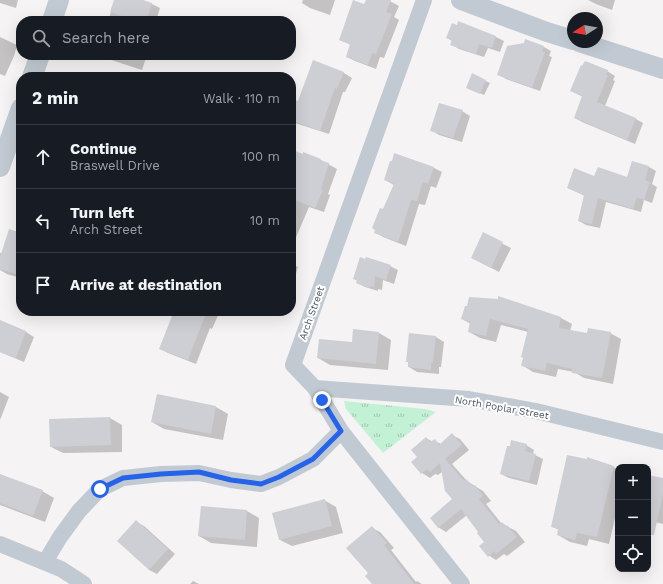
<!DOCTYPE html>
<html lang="en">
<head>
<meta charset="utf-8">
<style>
	body { margin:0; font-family:"Work Sans",sans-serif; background:#20242c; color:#f1f3f6 }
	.controls { position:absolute; right:12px; bottom:12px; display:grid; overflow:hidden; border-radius:8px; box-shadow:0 4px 16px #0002 }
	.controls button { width:36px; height:36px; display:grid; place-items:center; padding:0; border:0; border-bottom:1px solid #363941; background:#171b24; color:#f1f3f6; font:20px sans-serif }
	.compass { position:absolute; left:567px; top:12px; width:36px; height:36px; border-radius:50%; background:#171b24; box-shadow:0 4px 16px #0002; rotate:259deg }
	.stop { position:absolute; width:12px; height:12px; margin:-9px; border:3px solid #2563eb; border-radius:50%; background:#fff }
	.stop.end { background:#2563eb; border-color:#fff; box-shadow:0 1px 4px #0008 }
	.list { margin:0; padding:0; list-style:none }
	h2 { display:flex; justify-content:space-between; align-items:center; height:52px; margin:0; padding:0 16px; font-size:17px }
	h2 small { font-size:13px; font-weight:400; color:#9ea1a6 }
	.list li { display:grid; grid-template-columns:26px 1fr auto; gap:12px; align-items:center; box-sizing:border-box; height:64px; padding:0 16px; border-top:1px solid #363941 }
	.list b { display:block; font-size:15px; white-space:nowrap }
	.list p { margin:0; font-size:13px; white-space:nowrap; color:#9ea1a6 }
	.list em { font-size:13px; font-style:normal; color:#9ea1a6 }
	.icon { flex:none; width:22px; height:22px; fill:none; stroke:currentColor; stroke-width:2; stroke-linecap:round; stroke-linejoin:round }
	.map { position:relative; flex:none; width:663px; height:584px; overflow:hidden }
	.search { position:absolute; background:#171b24; box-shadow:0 4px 16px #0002; left:16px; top:16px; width:280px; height:44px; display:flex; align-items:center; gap:10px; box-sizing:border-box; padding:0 14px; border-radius:16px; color:#9ea1a6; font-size:15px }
	.panel { position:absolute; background:#171b24; box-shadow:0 4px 16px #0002; left:16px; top:72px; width:280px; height:244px; border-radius:16px }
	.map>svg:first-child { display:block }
	.grass { fill:url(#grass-tufts) }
	.shadow { fill:#0003 }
	.building { fill:#cdcfd5 }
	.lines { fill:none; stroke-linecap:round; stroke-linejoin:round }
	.minor { stroke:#c1cad2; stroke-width:16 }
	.tertiary { stroke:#c1cad2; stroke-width:20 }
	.route { stroke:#2563eb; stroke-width:5 }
	.labels { text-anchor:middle; stroke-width:4; stroke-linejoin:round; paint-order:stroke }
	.street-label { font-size:10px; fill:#4a5661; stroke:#fff }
</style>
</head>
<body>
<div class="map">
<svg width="663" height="584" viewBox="0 0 663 584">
	<defs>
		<pattern id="grass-tufts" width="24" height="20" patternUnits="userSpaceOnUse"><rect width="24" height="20" fill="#c3f1d5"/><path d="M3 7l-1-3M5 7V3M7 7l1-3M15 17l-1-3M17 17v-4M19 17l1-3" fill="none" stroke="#a0c6b0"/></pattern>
	</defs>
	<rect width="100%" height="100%" fill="#f5f3f3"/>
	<!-- grass -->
	<path class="grass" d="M344 401 425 409 436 412 383 453 346 409Z"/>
	<!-- shadow -->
	<path class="shadow" d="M0 0H18L16 8 0 3Z
		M115 0H140L152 4 160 8 156 21H108Z
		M303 0H335L330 15 310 8 302 3Z
		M367 0H388L399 6 394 17 399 20 384 58 380 57 376 69 355 61 347 57 351 45 340 40 365 5Z
		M588 0H615L612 10 596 4Z
		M0 37 17 45 14 56 5 76 0 74Z
		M496 37 504 41 500 52 488 48 484 57 459 49 451 44 452 41 447 38Z
		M544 47 551 51 549 56 552 57 540 91 506 79 498 74Z
		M100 55H147L142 70 105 58Z
		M314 61 344 73 352 78 345 92H343L329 134 295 123 291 120V106L299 102Z
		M607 71 615 76 613 80 615 81 605 106 636 119 643 123 635 144 582 122 575 118 583 97 571 91Z
		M472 75 490 83 484 95 470 89Z
		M462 111 470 116 462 142 439 135 431 130Z
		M304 154 321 160 337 169 328 194 330 195 324 212 309 207 291 249V164L304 155Z
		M649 167 656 171 652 184 657 187 652 203 644 200 641 212 606 202 600 228 586 225 579 221 585 196 568 188 594 177 627 178Z
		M434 168 442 172 436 188 431 186 425 205 419 204 406 246 383 237 375 232 383 210 394 185 385 180Z
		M21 232V278L7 274 0 270V253H2Z
		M483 234 511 248 499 272 480 262Z
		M291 263 298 267 293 283H291Z
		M390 266 398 270 394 284 383 280 382 290 378 289V291L365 287 357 283 358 281 354 279Z
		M499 298 561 318 572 324 570 331 587 334 610 333 621 339 613 384 584 378 574 372 558 369 556 377 533 372 522 365 528 332 501 325 496 342 480 338 469 332 471 324 462 319 498 300Z
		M171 311H220L212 329 210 328 196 364 168 353 160 349 174 313Z
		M0 322 26 332 34 337 24 362 0 352Z
		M379 333 391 340 388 370 330 365 318 358Z
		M410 334 436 337 444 342 441 367H439V374L417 372 409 367Z
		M0 392 9 397 0 420Z
		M216 407 228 414 223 440 164 429 152 422Z
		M110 418 122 425V452L63 453 51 447Z
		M452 435 460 439 469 450 452 464 467 481 483 491 491 501 486 504 501 523 516 531 525 542 507 556 504 554 496 560 488 555 485 542 480 532 467 515 446 532 438 527 454 500 442 472 438 475 435 474 430 478 422 473 419 457 426 438 433 442 435 441 441 444Z
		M526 445 534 450 533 454 543 459 537 485 509 478 501 474Z
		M613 467 618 469V505L609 544 589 539 587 546 570 542 558 535 559 530 552 526Z
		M0 475 42 491 54 498 45 522 0 505Z
		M648 476 663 479V524L648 520Z
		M324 500 336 507 343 533 292 546 280 540Z
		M202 507 247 511 259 518 257 547 211 543 199 536Z
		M136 522 144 526 175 554 157 574 149 570Z
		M372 528 380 532 394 548 391 550 416 582 417 581 422 584H373L370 574Z
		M193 581 199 584H190Z"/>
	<!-- building -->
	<path class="building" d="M114 0H143L152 3 146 21H137L110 12Z
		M353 0 364 4 366 0H391L386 12 392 14 376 54 372 53 368 65 346 57 350 44 339 40Z
		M458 21 496 36 492 48 479 44 476 54 450 45 452 40 446 38 452 23 457 25Z
		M525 39 544 46 542 51 545 52 532 88 497 75 507 46 524 43Z
		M313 60 344 72 337 89 335 88 320 131 291 120V98L298 101Z
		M585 61 608 70 606 75H608L597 102 636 118 627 140 574 118 582 96 570 91 581 65 582 66Z
		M472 73 486 80 480 94 466 88Z
		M439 103 463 110 453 138 430 131Z
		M295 151 303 154V152L321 159 320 160 329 163 321 189 323 190 315 208 291 199V161Z
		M394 153 434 167 428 184 423 182 417 201 411 200 398 242 374 233 375 230 372 228 380 208 383 209 394 184 384 180 390 161H392Z
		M632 161 649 166 645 180 650 182 644 200 637 197 633 209 598 198 592 224 578 221 584 195 567 188 574 168 594 176 598 167 627 177Z
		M9 229 21 233V276L0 269V257Z
		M483 232 503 242 491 268 471 258Z
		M360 257 365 259 366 257 391 265 386 280 375 276 374 287 370 286V288L356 283 357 280 353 279Z
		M498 296 561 317 559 328 587 333 588 328 611 332 602 378 572 373V369L547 363 545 371 521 366 523 358 521 357 528 329 490 319 486 336 468 332 470 322 461 319 465 306H467L469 297 498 299Z
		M174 311H207L188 360 159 349Z
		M0 320 26 331 16 358 0 352Z
		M353 329 379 332 376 364 317 358 319 339 352 342Z
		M409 333 436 336 433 363H431V370L408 367V362H406Z
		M157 394 216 406 211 434 151 422Z
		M110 417 111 445 50 447 49 419Z
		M452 433 462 445 445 459 464 481 466 479 473 486 475 485 483 496 479 499 499 524 502 522 506 526 507 525 517 537 496 554 494 551 488 557 479 546 484 542 477 533 478 532 461 509 438 528 430 518 452 499 445 491 440 463 430 472 427 469 421 474 411 462 417 457 411 450 426 437 430 442 435 439 439 445Z
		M511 440 527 444 525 451 536 454 529 481 500 474 507 446H510Z
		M567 455 587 459V457L614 466 597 537 577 533 575 540 557 535 558 529 551 527Z
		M0 474 43 490 33 516 0 503Z
		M648 475 663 478V494L654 535H648Z
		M325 499 332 526 279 540 272 513Z
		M201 506 247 510 245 540 198 536Z
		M136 520 168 549 149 570 117 541Z
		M372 526 387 543 384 545 414 584H372L365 576 368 573 346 548Z"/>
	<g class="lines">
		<!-- minor -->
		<path class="minor" d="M424 0 293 365 315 388 341 431 462 584
			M315 388 356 391 469 399 536 411 663 442
			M0 544 61 569 84 584
			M45 562 60 537 79 511 100 489 123 478 161 474 199 473 231 480 261 484 279 477 313 459 341 431"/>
		<!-- tertiary -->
		<path class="tertiary" d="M461 0 547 32 573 40
			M52 21 59 0
			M579 42 663 69
			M32 77 40 55
			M0 167 21 108"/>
	</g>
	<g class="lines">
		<!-- route -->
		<path class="route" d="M100 489 123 478 161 474 199 472 231 480 261 484 279 477 313 459 341 431 322 400"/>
	</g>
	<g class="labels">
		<!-- street labels -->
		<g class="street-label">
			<text transform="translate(311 313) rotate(-70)" y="4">Arch Street</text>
			<text transform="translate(502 407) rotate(10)" y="4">North Poplar Street</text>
		</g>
	</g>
</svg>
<div class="controls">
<button>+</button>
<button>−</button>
<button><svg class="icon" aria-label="locate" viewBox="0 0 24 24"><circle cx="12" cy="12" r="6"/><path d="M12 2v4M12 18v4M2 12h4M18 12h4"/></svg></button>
</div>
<svg class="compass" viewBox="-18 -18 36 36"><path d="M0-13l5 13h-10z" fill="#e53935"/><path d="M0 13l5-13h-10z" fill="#9ea1a6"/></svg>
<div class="stop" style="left:100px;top:489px"></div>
<div class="stop end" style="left:322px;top:400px"></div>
<div class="search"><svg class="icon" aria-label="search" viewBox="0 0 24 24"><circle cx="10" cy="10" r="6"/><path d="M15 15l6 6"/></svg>Search here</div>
<section class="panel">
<h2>2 min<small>Walk · 110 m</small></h2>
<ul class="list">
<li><svg class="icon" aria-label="ahead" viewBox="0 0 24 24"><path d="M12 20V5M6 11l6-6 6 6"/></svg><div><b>Continue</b><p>Braswell Drive</p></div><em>100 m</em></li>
<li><svg class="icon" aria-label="left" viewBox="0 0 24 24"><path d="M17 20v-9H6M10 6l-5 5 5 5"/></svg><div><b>Turn left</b><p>Arch Street</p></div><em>10 m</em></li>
<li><svg class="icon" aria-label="arrive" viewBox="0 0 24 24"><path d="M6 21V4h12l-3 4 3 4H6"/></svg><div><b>Arrive at destination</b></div></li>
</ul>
</section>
</div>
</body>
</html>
